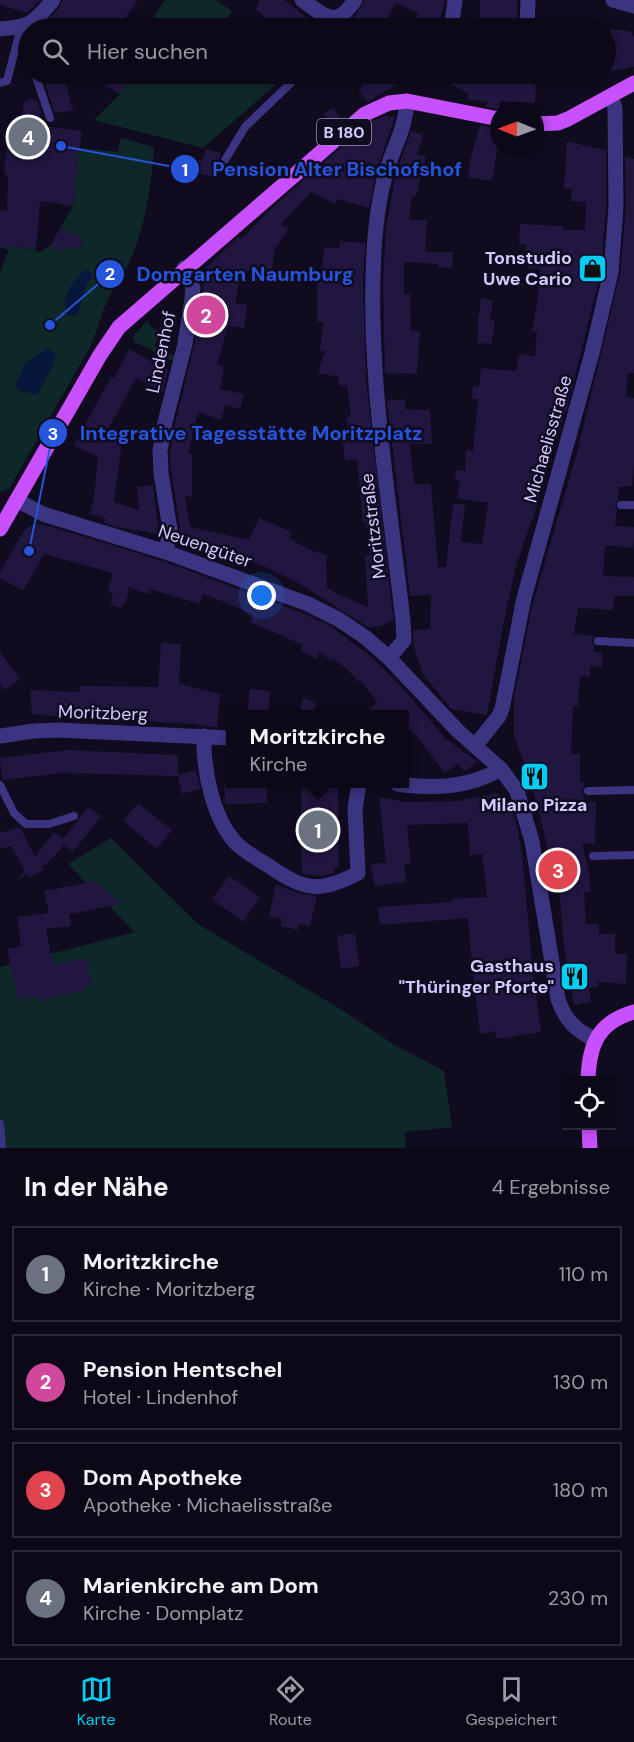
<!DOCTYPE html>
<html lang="de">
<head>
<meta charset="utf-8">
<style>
	body { margin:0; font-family:"DM Sans",sans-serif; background:#1a1624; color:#f1f3f6 }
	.controls { position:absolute; right:18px; bottom:18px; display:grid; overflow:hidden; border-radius:0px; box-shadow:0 3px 9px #0003 }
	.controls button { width:54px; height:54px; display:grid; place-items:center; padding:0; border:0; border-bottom:2px solid #2c2936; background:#0c0817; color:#f1f3f6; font:30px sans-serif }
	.compass { position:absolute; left:490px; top:102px; width:54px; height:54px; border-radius:50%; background:#0c0817; box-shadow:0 3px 9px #0003; rotate:271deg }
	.you { position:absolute; left:262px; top:596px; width:21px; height:21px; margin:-15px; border:4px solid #fff; border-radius:50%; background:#1a73e8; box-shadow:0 0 0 9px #1a73e833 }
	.badge { display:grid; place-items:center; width:39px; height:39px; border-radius:50%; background:#00cdf4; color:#fff; font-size:20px; font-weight:700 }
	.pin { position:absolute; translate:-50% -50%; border:3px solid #fff; box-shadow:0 2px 6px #0006 }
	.popup { position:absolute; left:226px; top:710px; width:183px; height:78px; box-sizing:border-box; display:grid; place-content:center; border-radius:0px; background:#0c0817; filter:drop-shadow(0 2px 4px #0005); font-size:20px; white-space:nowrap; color:#9a9aa1 }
	.popup b { font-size:22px; color:#f1f3f6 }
	.popup::after { content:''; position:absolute; left:50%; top:100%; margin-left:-12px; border:12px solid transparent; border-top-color:#0c0817 }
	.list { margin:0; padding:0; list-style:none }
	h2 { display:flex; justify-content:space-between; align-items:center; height:78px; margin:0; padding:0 24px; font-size:26px }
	h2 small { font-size:20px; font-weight:400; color:#9a9aa1 }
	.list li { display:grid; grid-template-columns:39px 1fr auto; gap:18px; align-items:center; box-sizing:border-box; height:96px; margin:0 12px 12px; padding:0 12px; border:2px solid #2c2936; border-radius:0px }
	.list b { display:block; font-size:22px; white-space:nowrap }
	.list p { margin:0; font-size:20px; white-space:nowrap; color:#9a9aa1 }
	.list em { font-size:20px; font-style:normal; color:#9a9aa1 }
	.icon { flex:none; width:33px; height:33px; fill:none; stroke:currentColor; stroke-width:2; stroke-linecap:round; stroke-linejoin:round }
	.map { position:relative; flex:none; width:634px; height:1148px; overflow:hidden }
	.search { position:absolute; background:#0c0817; box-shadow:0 3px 9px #0003; left:18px; right:18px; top:18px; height:66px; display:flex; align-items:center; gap:15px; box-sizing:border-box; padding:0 21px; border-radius:33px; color:#9a9aa1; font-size:22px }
	.sheet { height:510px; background:#0c0817 }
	nav { display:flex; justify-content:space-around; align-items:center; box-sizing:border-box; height:84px; border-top:2px solid #2c2936; background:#0c0817; font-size:16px; color:#9a9aa1 }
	nav a { display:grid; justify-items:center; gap:3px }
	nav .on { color:#00cdf4 }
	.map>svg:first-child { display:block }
	.green { fill:#0e2829; fill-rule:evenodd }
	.water { fill:#07173c }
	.building { fill:#211640 }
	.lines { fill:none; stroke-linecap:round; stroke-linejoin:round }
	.lane { stroke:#3b3480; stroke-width:8 }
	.street { stroke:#3b3480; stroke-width:15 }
	.primary { stroke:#c850ff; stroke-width:15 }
	.labels { text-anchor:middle; stroke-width:5; stroke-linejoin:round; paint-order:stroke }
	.shield { fill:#100b1f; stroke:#9890bc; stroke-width:1.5 }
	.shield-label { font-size:16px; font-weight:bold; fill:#d2c9ff }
	.poi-label { font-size:18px; font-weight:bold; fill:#d2c9ff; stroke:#100b1f; text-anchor:end }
	.street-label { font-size:18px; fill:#d2c9ff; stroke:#100b1f }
	.leader { fill:none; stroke:#2654da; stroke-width:2 }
	.callout-dot { fill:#2654da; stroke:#100b1f; stroke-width:2 }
	.mark-label { font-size:18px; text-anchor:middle; font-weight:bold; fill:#fff }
	.callout-label { font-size:20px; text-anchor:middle; font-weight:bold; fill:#2654da; stroke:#100b1f; stroke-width:5; stroke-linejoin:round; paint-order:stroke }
</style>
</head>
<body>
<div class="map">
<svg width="634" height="1148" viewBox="0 0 634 1148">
	<rect width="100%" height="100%" fill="#100b1f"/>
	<!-- green -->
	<path class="green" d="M165 0H216L232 11 222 28H146Z
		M130 74H273L281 80 203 148 94 120 120 94Z
		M121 138 154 147C151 190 145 231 126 269 120 280 112 291 107 301 100 316 97 334 89 349L9 489 0 492V273L9 249 0 248V246L34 249 38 253 50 246 73 206 80 148 118 152ZM26 363 53 366 37 394H33L15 386Z
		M147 321 152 328 161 332 154 346 175 357V362L135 342 133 339 134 335Z
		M111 838 198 924 342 1010 393 1044 444 1071 452 1127 405 1132 406 1148H0V967L135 932 68 864Z"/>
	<!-- water -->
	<path class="water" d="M86 270 90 271 92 276 84 290 80 309 77 314 72 316 67 314C60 299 73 278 86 270Z
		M47 348 56 355 53 366 37 394 19 391 15 386 26 363Z"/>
	<!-- building -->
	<path class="building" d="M0 0H40L27 13 0 5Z
		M63 0H138L123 21 132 28H47L53 21 49 20 60 6Z
		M259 0H285L319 28H293L279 18 274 24 256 10Z
		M365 0H445L438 28H407L419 13 396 3 382 28H339L356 15Z
		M480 0H517V28H479Z
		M537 18H557V28H537Z
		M611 29 630 31 634 37V67L611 71 606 51Z
		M42 74H64L72 108 76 110 55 113Z
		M85 74H120L129 79 120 94Z
		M371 74H407L399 83 367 102 359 90Z
		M431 74H477L536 78 535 103 500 101 499 109 486 107 488 102 467 99 469 94Z
		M30 99 37 101 42 115 21 119 24 103Z
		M333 107 342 121 334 128 324 114Z
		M385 116 395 117 376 172 369 208 338 199 335 204 311 192 281 224 288 229 274 250 272 273 241 271 235 303 247 305 244 328 228 326 217 365 224 367 220 389 244 394 240 409 225 405 221 420 198 412 188 454H192V497L185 496 190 527 249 540 259 518 292 532 290 539 310 550 326 555 327 587 335 593 368 607 365 556 370 555 368 529H366V522H363L357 459 345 460 342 434H348L347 417H351L347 385 339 386V377L318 373 325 351H320L323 322H317V286L320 273H322L324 247 339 248 340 241 365 243 363 284 366 381 393 617V620L381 626 368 627 300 584 266 567 214 547 178 538 180 527 171 472 170 452 175 424 194 346 206 268 238 237 241 239 272 208 370 122Z
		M11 122 82 131 73 206 40 201 36 249 0 246V211H7L8 179 4 170Z
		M480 125 499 129V140L492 181 468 177 471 156Z
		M411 131 423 135 417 155 426 156 416 196H412L409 220H427L425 252H453L452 268 438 267V264L404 262V294H410L411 331H420L417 374 385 373 383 284 386 229 395 177Z
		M567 141 606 151V207L601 271 568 404 550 458 537 506 517 562 504 620 487 715 451 709 423 674 414 647 413 630 430 629 431 595 410 596 387 401 405 399V409L430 410 432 444H410L414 484H431L438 567H446L453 504H465L461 542 482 544 488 503 457 498 460 481H455L456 470 465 471 466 450 473 451 478 399H472L473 386 479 387 481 368 516 371 519 354 535 356 537 331H532L537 304 540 269 528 268 529 262H524L526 244H519L520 224 563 226V230H585L586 202 571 201 572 189H564Z
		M206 149 221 153 214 177 175 167 179 154 202 161Z
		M625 157 634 159V373H628L626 397 634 398V462L632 486 619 487 618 500 615 506 617 510 615 526 634 527V535L633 548 605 545 603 576 634 577V596H614L613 610 578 608 574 634 594 636 592 641 594 646V652L603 653 602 667 590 666V677L581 676 580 678 578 706H573L571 754H580V782H585L582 791 585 802H596L595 844 582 843 589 874 591 892H584L586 924H599V934H615V954H627L626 984 598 982V987L589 988 591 1002 574 1005 564 946 558 878H555L532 785 514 736V698L532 606 578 449 620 274 626 208Z
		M60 229 80 235 83 241 82 245 77 249 63 248 61 253 50 246Z
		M481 299 493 300 490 319H494V328L491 344 478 343V315H479Z
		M129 349 168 370 163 392 136 378 107 431 122 441 114 502 139 510 137 487 153 485 159 534 117 527 104 523 105 518 90 514 94 497 98 457 74 445 111 377 114 378Z
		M35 524 49 526 163 561 300 612 329 625 374 659 404 690 445 738 476 761 466 772 457 764 445 773 411 729 405 735V714H366L377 702 360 680 358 682 347 669 333 658 331 661 320 652 316 659 300 650 303 645 250 622 253 615 227 603 203 594 200 604 150 589 148 594 129 587 127 598 121 608 110 605 113 596 108 589 113 573 44 554 23 591 0 578V572L25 529Z
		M161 643 181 644 179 684 220 694 217 728 196 724 156 722 78 708V718L32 714 30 690 79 692 80 686 158 687Z
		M0 652 20 679 5 690 0 684Z
		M250 689 270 691 268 714H247Z
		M303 698 316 702 313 714H299Z
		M68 750 178 755V775L196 770 200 789 182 794 178 776 61 773 4 780 2 779 0 758Z
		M224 783H267V803L225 804Z
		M313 783H336L338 790 339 867H334V873L322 876 302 874 301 786 309 787Z
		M493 793 498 794 511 805 517 826 522 853 533 973 541 1032 496 1039 495 1031 480 1034 472 965 468 918 380 925 378 907 452 902 451 899 487 897 482 854 470 855 468 823 407 825 411 863 404 864 406 882 375 886 370 865 386 862 379 797 405 802 462 801 461 800 489 795Z
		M138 803 172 830 157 849 123 821Z
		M88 807 101 816 73 852 64 845 51 860 41 867 43 870 29 878 27 874 17 880 25 870 11 846 0 849V833L20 827 35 857 54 832 63 839Z
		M229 876 260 897 243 922 212 899Z
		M96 881 121 904 69 914 71 926 46 929 53 965 86 958 92 984 84 986 85 990 38 1001 37 996 18 1000 7 949 21 946 17 917 49 913 44 891Z
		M276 885 301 894 317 896 310 926 299 924 298 930 281 926 282 919 269 916Z
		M355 933 359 966 341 969 337 936Z"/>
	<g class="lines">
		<!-- lane -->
		<path class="lane" d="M21 28 28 53
			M330 28 338 18
			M35 74 50 118
			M0 83 7 81 21 27
			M225 160 245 127 300 74
			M621 505H634
			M598 641 634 643
			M0 785 14 813 26 824H49L74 816
			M588 791 634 790
			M593 856 634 855
			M0 1124 2 1148"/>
		<!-- street -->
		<path class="street" d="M302 0C326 17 336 29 355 0
			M613 0 634 6
			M451 28 455 0
			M527 28 528 0
			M0 29C30 27 34 23 53 0
			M17 500 43 514 166 552 308 604 338 619 365 637 389 658 458 731 501 769 517 791 532 841 558 999C565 1020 576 1031 596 1040
			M166 552 170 529 161 473 160 451 165 422 185 344 192 299 193 288 184 268
			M389 658 404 640 403 621C389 496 365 362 375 237 377 213 381 188 388 166 396 143 406 125 407 101
			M0 736 34 731 58 730 231 738
			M204 736C203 770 213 821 238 845 247 853 259 860 269 866 304 891 321 893 358 873L355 809 359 784
			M475 746 499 716 502 709 524 598 592 353 611 272 616 207 615 108 611 97
			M397 784C434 789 468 788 501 769"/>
		<!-- primary -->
		<path class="primary" d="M535 124 558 123 568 119 634 83
			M0 529 100 355 119 327 365 114 389 103 407 101 499 119
			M588 1080C589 1045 598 1022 634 1012
			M589 1126 590 1148"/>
	</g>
	<!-- icons -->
	<defs>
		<symbol id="shop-square" viewBox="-11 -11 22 22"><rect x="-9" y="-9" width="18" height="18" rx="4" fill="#00cdf4" stroke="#100b1f"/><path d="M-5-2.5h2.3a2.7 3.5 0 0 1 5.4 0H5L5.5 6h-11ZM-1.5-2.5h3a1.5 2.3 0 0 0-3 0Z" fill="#111"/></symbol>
		<symbol id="restaurant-square" viewBox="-11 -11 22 22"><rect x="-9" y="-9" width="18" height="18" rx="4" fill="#00cdf4" stroke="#100b1f"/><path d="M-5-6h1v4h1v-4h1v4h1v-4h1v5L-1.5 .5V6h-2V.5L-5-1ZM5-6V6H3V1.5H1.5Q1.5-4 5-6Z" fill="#111"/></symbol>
	</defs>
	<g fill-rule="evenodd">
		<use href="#shop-square" x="576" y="252" width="33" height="33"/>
		<use href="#restaurant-square" x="518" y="760" width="33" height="33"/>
		<use href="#restaurant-square" x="558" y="960" width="33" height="33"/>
	</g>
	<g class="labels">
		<!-- shield labels -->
		<rect class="shield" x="317" y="119" width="54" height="26" rx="4.5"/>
		<g class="shield-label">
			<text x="344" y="138">B 180</text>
		</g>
		<!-- poi labels -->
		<g class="poi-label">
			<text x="572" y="264">Tonstudio<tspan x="572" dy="21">Uwe Cario</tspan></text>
			<text x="534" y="811" text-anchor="middle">Milano Pizza</text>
			<text x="554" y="972">Gasthaus<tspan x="554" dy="21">"Thüringer Pforte"</tspan></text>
		</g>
		<!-- street labels -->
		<g class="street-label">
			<text transform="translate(161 352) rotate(-78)" y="6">Lindenhof</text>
			<text transform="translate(548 439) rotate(-74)" y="6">Michaelisstraße</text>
			<text transform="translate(373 526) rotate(-97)" y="6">Moritzstraße</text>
			<text transform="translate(205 546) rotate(19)" y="6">Neuengüter</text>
			<text transform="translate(103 713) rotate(2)" y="6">Moritzberg</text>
		</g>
	</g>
	<!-- callouts -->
	<path class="leader" d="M61 146L185 169M50 325L110 274M29 551L53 433"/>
	<g class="callout-dot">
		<circle cx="61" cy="146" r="6"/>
		<circle cx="50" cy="325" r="6"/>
		<circle cx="29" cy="551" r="6"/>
		<circle cx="185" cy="169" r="15"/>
		<circle cx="110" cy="274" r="15"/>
		<circle cx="53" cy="433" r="15"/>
	</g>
	<g class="mark-label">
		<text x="185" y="176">1</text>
		<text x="110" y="280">2</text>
		<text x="53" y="440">3</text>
	</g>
	<g class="callout-label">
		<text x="337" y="176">Pension Alter Bischofshof</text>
		<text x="245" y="281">Domgarten Naumburg</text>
		<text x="251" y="440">Integrative Tagesstätte Moritzplatz</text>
	</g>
</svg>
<div class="controls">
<button><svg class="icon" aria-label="locate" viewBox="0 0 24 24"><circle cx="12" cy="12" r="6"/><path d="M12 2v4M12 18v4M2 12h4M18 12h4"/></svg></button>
</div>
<svg class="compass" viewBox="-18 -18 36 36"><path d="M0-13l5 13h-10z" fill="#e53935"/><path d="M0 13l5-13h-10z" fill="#9a9aa1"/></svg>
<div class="you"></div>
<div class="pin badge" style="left:318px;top:830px;background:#6b7280">1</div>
<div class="popup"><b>Moritzkirche</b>Kirche</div>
<div class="pin badge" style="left:206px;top:315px;background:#d1479c">2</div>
<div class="pin badge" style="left:558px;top:870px;background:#e0444e">3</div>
<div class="pin badge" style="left:28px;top:137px;background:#6b7280">4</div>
<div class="search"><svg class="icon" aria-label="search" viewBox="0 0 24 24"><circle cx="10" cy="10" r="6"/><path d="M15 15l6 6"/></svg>Hier suchen</div>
</div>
<section class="sheet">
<h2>In der Nähe<small>4 Ergebnisse</small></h2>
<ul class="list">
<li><span class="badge" style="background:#6b7280">1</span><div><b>Moritzkirche</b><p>Kirche · Moritzberg</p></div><em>110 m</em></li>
<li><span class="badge" style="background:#d1479c">2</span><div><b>Pension Hentschel</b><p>Hotel · Lindenhof</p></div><em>130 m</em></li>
<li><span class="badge" style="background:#e0444e">3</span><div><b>Dom Apotheke</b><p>Apotheke · Michaelisstraße</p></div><em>180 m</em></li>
<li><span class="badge" style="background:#6b7280">4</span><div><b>Marienkirche am Dom</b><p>Kirche · Domplatz</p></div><em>230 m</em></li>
</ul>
</section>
<nav>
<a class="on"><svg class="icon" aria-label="map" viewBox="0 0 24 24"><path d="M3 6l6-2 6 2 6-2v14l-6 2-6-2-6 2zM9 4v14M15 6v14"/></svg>Karte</a>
<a><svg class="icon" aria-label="directions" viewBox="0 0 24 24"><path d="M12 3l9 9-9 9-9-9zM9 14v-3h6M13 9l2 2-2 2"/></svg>Route</a>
<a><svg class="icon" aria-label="saved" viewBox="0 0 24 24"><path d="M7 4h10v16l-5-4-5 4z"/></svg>Gespeichert</a>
</nav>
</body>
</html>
